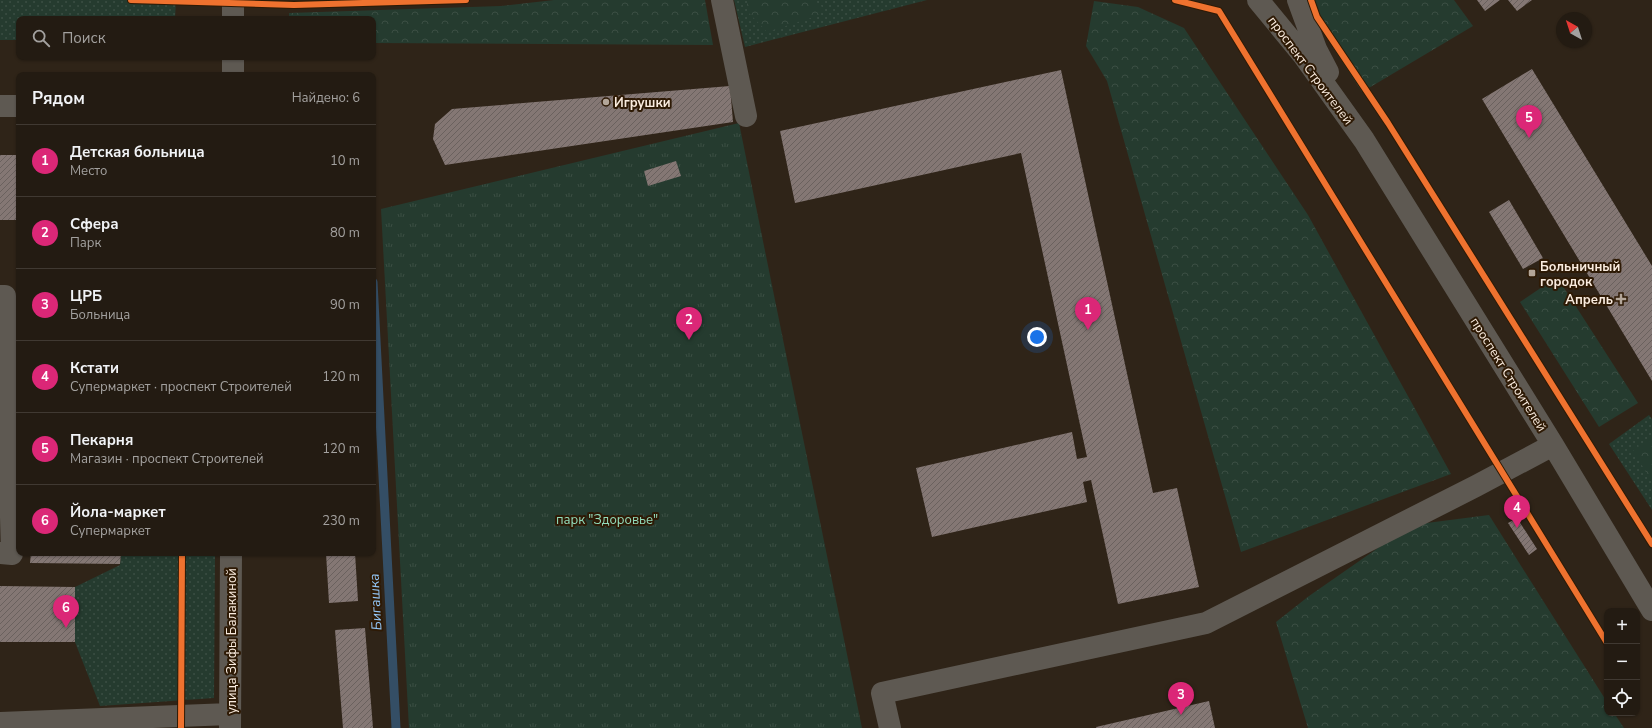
<!DOCTYPE html>
<html lang="ru">
<head>
<meta charset="utf-8">
<style>
	body { margin:0; font-family:"Nunito Sans",sans-serif; background:#2b241b; color:#f1f3f6 }
	.controls { position:absolute; right:12px; bottom:12px; display:grid; overflow:hidden; border-radius:8px; box-shadow:0 1px 3px #0004 }
	.controls button { width:36px; height:36px; display:grid; place-items:center; padding:0; border:0; border-bottom:1px solid #403932; background:#231b12; color:#f1f3f6; font:20px sans-serif }
	.compass { position:absolute; left:1556px; top:12px; width:36px; height:36px; border-radius:50%; background:#231b12; box-shadow:0 1px 3px #0004; rotate:321deg }
	.you { position:absolute; left:1037px; top:337px; width:14px; height:14px; margin:-10px; border:3px solid #fff; border-radius:50%; background:#1a73e8; box-shadow:0 0 0 6px #1a73e833 }
	.badge { display:grid; place-items:center; width:26px; height:26px; border-radius:50%; background:#db2777; color:#fff; font-size:13px; font-weight:700 }
	.pin { position:absolute; translate:-50% -33px; filter:drop-shadow(0 1px 2px #0008) }
	.pin::after { content:''; position:absolute; top:21px; width:14px; height:12px; background:inherit; clip-path:polygon(0 0,100% 0,50% 100%) }
	.list { margin:0; padding:0; list-style:none }
	h2 { display:flex; justify-content:space-between; align-items:center; height:52px; margin:0; padding:0 16px; font-size:17px }
	h2 small { font-size:13px; font-weight:400; color:#a3a19f }
	.list li { display:grid; grid-template-columns:26px 1fr auto; gap:12px; align-items:center; box-sizing:border-box; height:72px; padding:0 16px; border-top:1px solid #403932 }
	.list b { display:block; font-size:15px; white-space:nowrap }
	.list p { margin:0; font-size:13px; white-space:nowrap; color:#a3a19f }
	.list em { font-size:13px; font-style:normal; color:#a3a19f }
	.icon { flex:none; width:22px; height:22px; fill:none; stroke:currentColor; stroke-width:2; stroke-linecap:round; stroke-linejoin:round }
	.map { position:relative; flex:none; width:1652px; height:728px; overflow:hidden }
	.search { position:absolute; background:#231b12; box-shadow:0 1px 3px #0004; left:16px; top:16px; width:360px; height:44px; display:flex; align-items:center; gap:10px; box-sizing:border-box; padding:0 14px; border-radius:8px; color:#a3a19f; font-size:15px }
	.panel { position:absolute; background:#231b12; box-shadow:0 1px 3px #0004; left:16px; top:72px; width:360px; height:484px; border-radius:8px }
	.map>svg:first-child { display:block }
	.grass { fill:url(#grass-dots) }
	.forest { fill:url(#forest-crowns) }
	.park { fill:url(#park-tufts) }
	.lines { fill:none; stroke-linecap:round; stroke-linejoin:round }
	.stream { stroke:#344e65; stroke-width:9 }
	.building { fill:url(#building-hatch) }
	.minor { stroke:#5e5952; stroke-width:22 }
	.cycleway-casing { stroke:#2e1a05; stroke-width:8 }
	.cycleway { stroke:#ef722f; stroke-width:6 }
	.poi-dot { fill:#b3a699; stroke:#2e1a05; stroke-width:1.5 }
	.labels { text-anchor:middle; stroke-width:4; stroke-linejoin:round; paint-order:stroke }
	.street-label { font-size:13px; fill:#faecdf; stroke:#2e1a05 }
	.poi-label { font-size:13px; font-weight:bold; fill:#faecdf; stroke:#2e1a05; text-anchor:start }
	.park-label { font-size:13px; fill:#93ddbc; stroke:#2e1a05 }
	.water-label { font-size:14px; font-style:italic; fill:#92c5f5; stroke:#2e1a05 }
</style>
</head>
<body>
<div class="map">
<svg width="1652" height="728" viewBox="0 0 1652 728">
	<defs>
		<pattern id="grass-dots" width="8" height="8" patternUnits="userSpaceOnUse"><rect width="8" height="8" fill="#253b2f"/><path d="M2 2h.1M6 6h.1" fill="none" stroke="#3b4e43" stroke-width="1.8" stroke-linecap="round"/></pattern>
		<pattern id="forest-crowns" width="20" height="18" patternUnits="userSpaceOnUse"><rect width="20" height="18" fill="#253b2f"/><path d="M2 6a3 3 0 1 1 6 0M12 15a3 3 0 1 1 6 0" fill="none" stroke="#3b4e43"/></pattern>
		<pattern id="park-tufts" width="24" height="20" patternUnits="userSpaceOnUse"><rect width="24" height="20" fill="#253b2f"/><path d="M3 7l-1-3M5 7V3M7 7l1-3M15 17l-1-3M17 17v-4M19 17l1-3" fill="none" stroke="#3b4e43"/></pattern>
		<pattern id="building-hatch" width="6" height="6" patternUnits="userSpaceOnUse"><rect width="6" height="6" fill="#847774"/><path d="M-1 1l2-2M0 6l6-6M5 7l2-2" fill="none" stroke="#6a615e"/></pattern>
	</defs>
	<rect width="100%" height="100%" fill="#2f2418"/>
	<!-- grass -->
	<path class="grass" d="M0 0H176L175 19H19V40H0Z
		M734 0H927L745 47Z
		M1649 415 1652 419V510L1609 444Z
		M121 553H215L214 698 100 706 75 642V587L120 565Z"/>
	<!-- forest -->
	<path class="forest" d="M554 0H705L713 45 373 43V19H289V13L501 6Z
		M747 0H814L822 7 820 15 767 32 747 11Z
		M1308 0H1454L1473 26 1362 92 1312 16Z
		M1094 1 1138 7 1184 28 1308 215 1451 474 1241 552 1107 81 1086 46Z
		M1557 277 1638 403 1599 427 1520 302Z
		M1652 440V483L1632 448Z
		M1489 515 1607 702V713H1614L1624 728H1308L1276 622 1309 596 1411 525Z"/>
	<!-- park -->
	<path class="park" d="M739 123 862 728H409L381 209Z"/>
	<g class="lines">
		<!-- stream -->
		<path class="stream" d="M373 282 396 728"/>
	</g>
	<!-- building -->
	<path class="building" d="M1477 0H1500L1485 11Z
		M1508 0H1532L1517 11Z
		M1532 69 1652 266V381L1482 99Z
		M1061 70 1153 493 1177 488 1199 587 1118 604 1091 480 1083 482 1087 502 932 537 916 468 1072 432 1077 459 1087 457 1021 153 795 203 780 131Z
		M730 86 733 122 445 165 433 139 435 124 452 109Z
		M0 155H19V220H0Z
		M676 161 681 176 648 186 644 171Z
		M1509 200 1543 258 1523 269 1489 212Z
		M1517 518 1537 549 1529 555 1508 523Z
		M31 553H121L120 564 30 563Z
		M326 553H355L358 601 329 603Z
		M0 586 75 587V642H0Z
		M365 628 373 728H343L335 630Z
		M1209 701 1215 728H1096V727Z"/>
	<g class="lines">
		<!-- minor -->
		<path class="minor" d="M722 0 746 116
			M1258 0 1304 56 1364 140 1553 445 1652 610
			M1298 0 1316 49 1328 72
			M233 19V0
			M233 75V57
			M0 106H19
			M0 296H5L12 554 0 553
			M0 723 230 714
			M230 728 231 553
			M890 728 882 693 1206 623 1476 486 1553 445"/>
		<defs>
			<path id="cycleway" d="M131 0 294 5 466 0
				M1175 0 1219 11 1607 643
				M1311 0 1317 17 1388 123 1652 544
				M181 728 182 553"/>
		</defs>
		<!-- cycleway casing -->
		<use href="#cycleway" class="cycleway-casing"/>
		<!-- cycleway -->
		<use href="#cycleway" class="cycleway"/>
	</g>
	<!-- markers -->
	<g class="poi-dot">
		<circle cx="606" cy="102" r="4"/>
		<rect x="1528" y="269" width="8" height="8" rx="2"/>
		<path d="M1619 293h4v4h4v4h-4v4h-4v-4h-4v-4h4z"/>
	</g>
	<g class="labels">
		<!-- street labels -->
		<g class="street-label">
			<text transform="translate(1311 70) rotate(53)" y="5">проспект Строителей</text>
			<text transform="translate(1509 374) rotate(58)" y="5">проспект Строителей</text>
			<text transform="translate(231 641) rotate(-90)" y="5">улица Зифы Балакиной</text>
		</g>
		<!-- poi labels -->
		<g class="poi-label">
			<text x="614" y="107">Игрушки</text>
			<text x="1540" y="271">Больничный<tspan x="1540" dy="15">городок</tspan></text>
			<text x="1613" y="304" text-anchor="end">Апрель</text>
		</g>
		<!-- park labels -->
		<g class="park-label">
			<text x="607" y="524">парк "Здоровье"</text>
		</g>
		<!-- water labels -->
		<g class="water-label">
			<text transform="translate(375 602) rotate(-93)" y="5">Бигашка</text>
		</g>
	</g>
</svg>
<div class="controls">
<button>+</button>
<button>−</button>
<button><svg class="icon" aria-label="locate" viewBox="0 0 24 24"><circle cx="12" cy="12" r="6"/><path d="M12 2v4M12 18v4M2 12h4M18 12h4"/></svg></button>
</div>
<svg class="compass" viewBox="-18 -18 36 36"><path d="M0-13l5 13h-10z" fill="#e53935"/><path d="M0 13l5-13h-10z" fill="#a3a19f"/></svg>
<div class="you"></div>
<div class="pin badge" style="left:1088px;top:330px">1</div>
<div class="pin badge" style="left:689px;top:340px">2</div>
<div class="pin badge" style="left:1181px;top:715px">3</div>
<div class="pin badge" style="left:1517px;top:528px">4</div>
<div class="pin badge" style="left:1529px;top:138px">5</div>
<div class="pin badge" style="left:66px;top:628px">6</div>
<div class="search"><svg class="icon" aria-label="search" viewBox="0 0 24 24"><circle cx="10" cy="10" r="6"/><path d="M15 15l6 6"/></svg>Поиск</div>
<section class="panel">
<h2>Рядом<small>Найдено: 6</small></h2>
<ul class="list">
<li><span class="badge">1</span><div><b>Детская больница</b><p>Место</p></div><em>10 m</em></li>
<li><span class="badge">2</span><div><b>Сфера</b><p>Парк</p></div><em>80 m</em></li>
<li><span class="badge">3</span><div><b>ЦРБ</b><p>Больница</p></div><em>90 m</em></li>
<li><span class="badge">4</span><div><b>Кстати</b><p>Супермаркет · проспект Строителей</p></div><em>120 m</em></li>
<li><span class="badge">5</span><div><b>Пекарня</b><p>Магазин · проспект Строителей</p></div><em>120 m</em></li>
<li><span class="badge">6</span><div><b>Йола-маркет</b><p>Супермаркет</p></div><em>230 m</em></li>
</ul>
</section>
</div>
</body>
</html>
